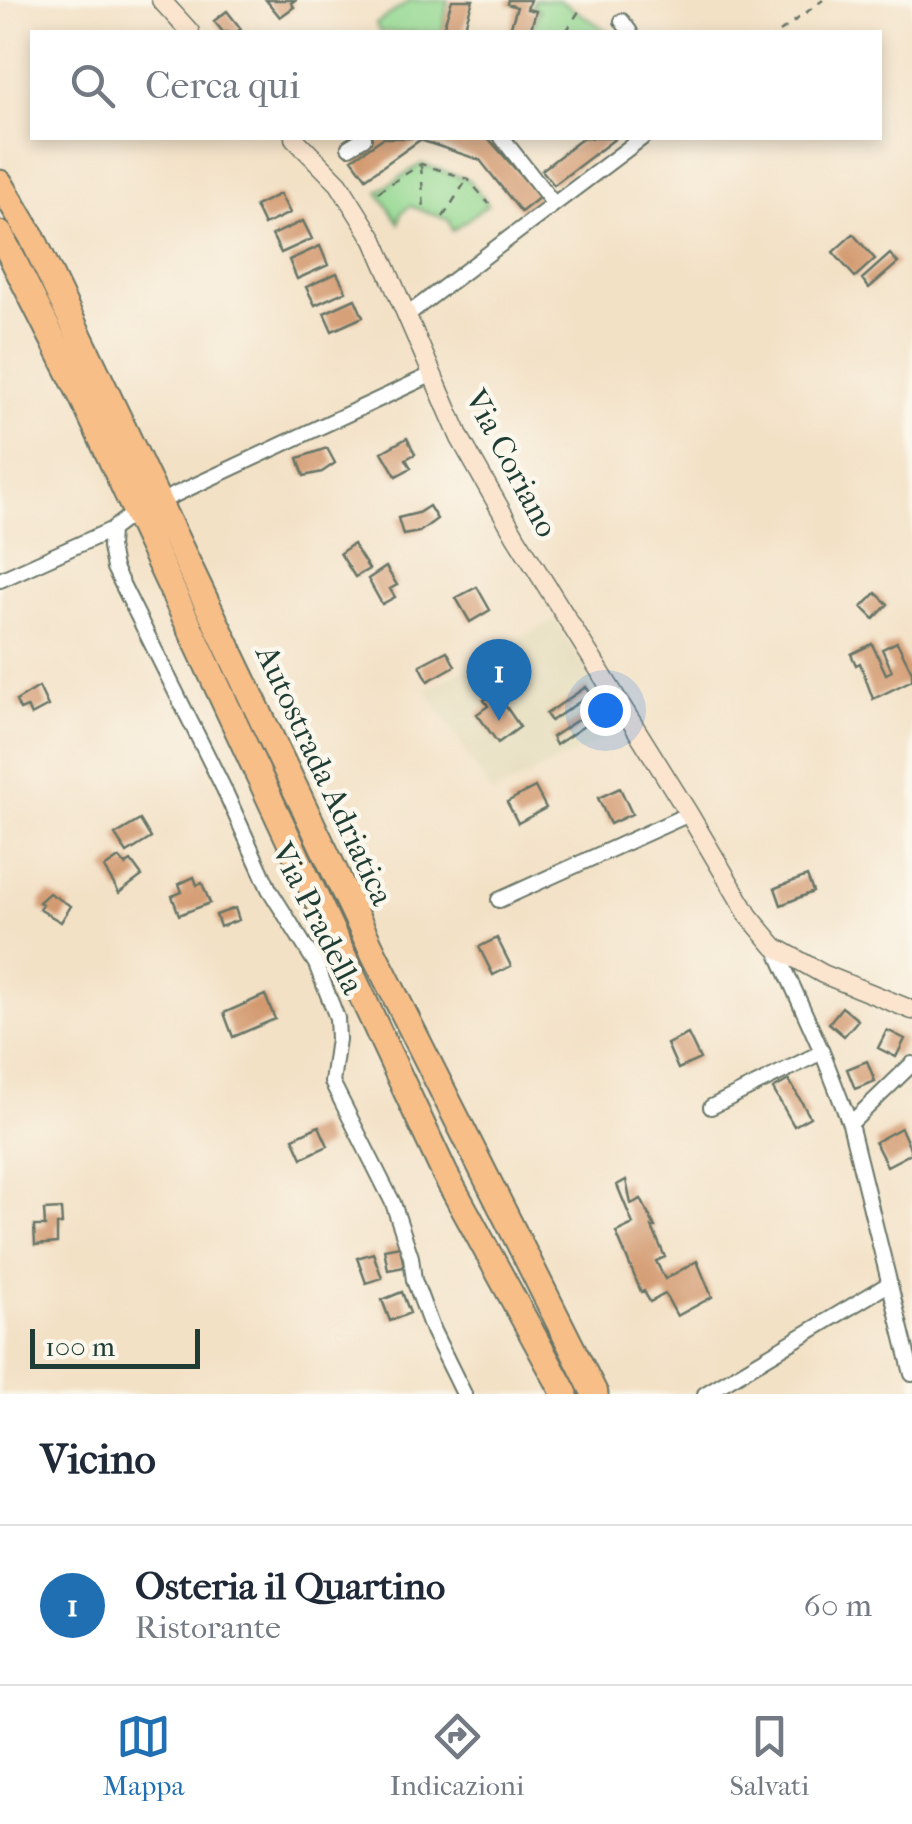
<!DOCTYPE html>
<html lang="it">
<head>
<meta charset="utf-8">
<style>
	body { margin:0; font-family:"IM FELL French Canon",serif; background:#f6f6f7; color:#1f2937 }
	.scale { position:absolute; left:30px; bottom:25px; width:170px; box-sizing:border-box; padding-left:10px; border:5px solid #1f3d34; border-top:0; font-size:28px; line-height:35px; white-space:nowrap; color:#1f3d34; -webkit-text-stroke:8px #fbf7ec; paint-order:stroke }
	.you { position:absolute; left:605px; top:710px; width:35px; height:35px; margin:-25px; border:8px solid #fff; border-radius:50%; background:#1a73e8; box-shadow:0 0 0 15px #1a73e833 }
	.badge { display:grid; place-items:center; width:65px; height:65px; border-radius:50%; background:#1f6fb2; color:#fff; font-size:32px; font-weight:700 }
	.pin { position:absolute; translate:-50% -82px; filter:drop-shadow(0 2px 5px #0008) }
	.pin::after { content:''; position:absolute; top:52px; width:35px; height:30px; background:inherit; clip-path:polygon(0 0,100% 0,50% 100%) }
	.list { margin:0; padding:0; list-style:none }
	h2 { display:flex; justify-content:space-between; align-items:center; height:130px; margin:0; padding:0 40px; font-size:42px }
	h2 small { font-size:32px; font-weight:400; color:#747a83 }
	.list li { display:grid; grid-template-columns:65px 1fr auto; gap:30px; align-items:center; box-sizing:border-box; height:160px; padding:0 40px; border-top:2px solid #e0e1e3 }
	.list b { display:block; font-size:38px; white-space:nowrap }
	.list p { margin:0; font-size:32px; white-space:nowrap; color:#747a83 }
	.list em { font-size:32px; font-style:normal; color:#747a83 }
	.icon { flex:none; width:55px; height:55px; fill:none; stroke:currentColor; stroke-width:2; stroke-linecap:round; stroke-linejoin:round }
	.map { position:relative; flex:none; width:912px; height:1394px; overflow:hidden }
	.search { position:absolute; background:#fff; box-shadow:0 5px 15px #0003; left:30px; right:30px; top:30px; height:110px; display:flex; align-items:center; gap:25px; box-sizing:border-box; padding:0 35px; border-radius:0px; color:#747a83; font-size:38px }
	.sheet { height:290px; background:#fff }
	nav { display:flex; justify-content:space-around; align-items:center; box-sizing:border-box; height:140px; border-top:2px solid #e0e1e3; background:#fff; font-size:28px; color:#747a83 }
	nav a { display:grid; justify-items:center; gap:5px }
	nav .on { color:#1f6fb2 }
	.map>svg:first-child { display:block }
	.built { fill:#e4dbba }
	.green { fill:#94d891; stroke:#5a8a62; stroke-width:2.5 }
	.building { fill:#d39a70 }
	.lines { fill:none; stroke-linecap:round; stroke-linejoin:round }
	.street-casing { stroke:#697667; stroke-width:18 }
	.secondary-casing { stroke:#697667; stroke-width:21 }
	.highway-casing { stroke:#697667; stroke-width:29 }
	.path { stroke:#697667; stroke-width:2.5; stroke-dasharray:8 8; stroke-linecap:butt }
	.street { stroke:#fff; stroke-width:14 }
	.secondary { stroke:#fce5cf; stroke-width:18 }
	.highway { stroke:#f7be88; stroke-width:25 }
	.labels { text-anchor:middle; stroke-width:9; stroke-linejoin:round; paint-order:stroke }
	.street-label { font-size:32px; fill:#1f3d34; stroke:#fbf7ec }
</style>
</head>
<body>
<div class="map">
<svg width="912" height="1394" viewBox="0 0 912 1394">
	<rect width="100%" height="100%" fill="#fbf7ec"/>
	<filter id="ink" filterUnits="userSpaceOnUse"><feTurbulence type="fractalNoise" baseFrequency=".01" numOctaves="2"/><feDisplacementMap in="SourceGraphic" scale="20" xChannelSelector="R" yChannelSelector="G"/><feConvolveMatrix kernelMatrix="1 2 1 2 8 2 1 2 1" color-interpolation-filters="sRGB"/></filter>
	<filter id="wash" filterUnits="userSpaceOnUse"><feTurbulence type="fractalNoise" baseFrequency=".0048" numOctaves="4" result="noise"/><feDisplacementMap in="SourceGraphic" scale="40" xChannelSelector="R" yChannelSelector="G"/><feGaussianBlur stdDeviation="2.25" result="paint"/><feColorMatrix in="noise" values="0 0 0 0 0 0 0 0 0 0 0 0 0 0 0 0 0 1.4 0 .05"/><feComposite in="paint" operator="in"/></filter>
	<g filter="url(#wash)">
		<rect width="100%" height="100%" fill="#f3e1c6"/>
		<!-- built -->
		<path class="built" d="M555 620 624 729 492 794 426 689Z"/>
		<!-- green -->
		<path class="green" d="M411 0H448L442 32H380L376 24Z
			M534 0H559L609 32H531L539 10 532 6Z
			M421 164 468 179 488 204 452 231 449 220 410 206 401 213 399 223 378 192Z"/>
		<g id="blocks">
			<!-- building -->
			<path class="building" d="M266 0H295L291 3 294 7 280 17Z
				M452 0H473L463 32H442Z
				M508 0H530L527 9 536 11 530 32H509L517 7 507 4Z
				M227 11 241 29 236 32H223L214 21Z
				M383 138H488L540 197 521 212 480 160 420 140 366 178 352 159Z
				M583 138H616L554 185 542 170Z
				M280 194 290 213 264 225 255 206Z
				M303 221 312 239 281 253 272 235Z
				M853 234 875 259 855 277 833 252Z
				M320 246 328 265 297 279 289 260Z
				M890 254 898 263 869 288 862 279Z
				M337 273 346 291 315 305 306 287Z
				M355 299 363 317 332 331 324 313Z
				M407 438 415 454 406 459 411 468 396 476 382 452Z
				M327 448 335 463 322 472 304 476 298 458Z
				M429 506 437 519 419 532 403 535 398 518 418 513Z
				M353 544 369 569 355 577 340 553Z
				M386 567 397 585 390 589 395 597 382 604 368 579Z
				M477 587 490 610 470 622 456 598Z
				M876 593 888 604 874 619 862 607Z
				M897 642 912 672V680L873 699 860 663 856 665 851 654 872 644 886 674 892 671 882 649Z
				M447 651 455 666 428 681 420 665Z
				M39 687 48 706 31 715 27 707 20 710 16 701Z
				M586 687 591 694 551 721 546 714Z
				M496 692 520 727 498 743 477 714 488 706 484 700Z
				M594 709 599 716 556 745 552 737Z
				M535 787 546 808 518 823 507 802Z
				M620 788 632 814 610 824 598 798Z
				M140 820 151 838 127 853 115 835Z
				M119 858 125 865 131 861 142 876 119 893 104 868Z
				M807 876 813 892 781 905 775 888Z
				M194 877 197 885 202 883 210 903 179 915 172 896 182 892 179 884Z
				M49 893 71 906 61 922 39 909 42 904 39 902Z
				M235 908 239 920 220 927 216 915Z
				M497 938 511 966 493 975 479 947Z
				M265 995 275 1019 233 1037 224 1013Z
				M842 1007 858 1020 844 1036 829 1023Z
				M887 1030 905 1039 896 1057 878 1048Z
				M688 1034 700 1059 678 1069 667 1044Z
				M867 1061 875 1081 855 1089 847 1069Z
				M789 1080 810 1117 794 1126 773 1089Z
				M319 1126 328 1146 302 1158 293 1138Z
				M901 1128 912 1153 887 1166 875 1142Z
				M626 1180 631 1204 641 1199 655 1227H652L665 1257 656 1261 665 1279 697 1261 712 1297 677 1316 665 1294 650 1302 644 1291 641 1292 616 1232 633 1224 617 1185Z
				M61 1209 62 1224 57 1225V1243L35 1245 34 1226H45L44 1210Z
				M400 1246 404 1267 388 1270 384 1249Z
				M373 1253 382 1278 366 1283 357 1258Z
				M402 1292 410 1313 390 1321 382 1300Z"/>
		</g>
	</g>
	<g filter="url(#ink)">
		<use href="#blocks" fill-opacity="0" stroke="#697667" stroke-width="2.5"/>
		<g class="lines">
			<defs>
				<path id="street" d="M622 21 630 32
					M502 138 554 204
					M349 147 364 138
					M407 315 642 138
					M170 497 433 374
					M127 518 111 530 110 547 114 568 224 789 269 889 316 964 337 1018 338 1039 332 1082 393 1203 411 1257 414 1280 433 1331 464 1394
					M0 580 111 530
					M499 900 689 814
					M775 947 822 1052 850 1124 912 1374
					M711 1107 822 1052
					M850 1124 912 1064
					M705 1394 887 1285"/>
				<path id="secondary" d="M161 0 190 32
					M294 138 339 184 374 240 460 438 516 537 689 814 749 916 775 947 823 974 912 1010"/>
				<path id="highway" d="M0 183 32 237 374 954 595 1394
					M0 234 82 397 445 1174 565 1394"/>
			</defs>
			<!-- street casing -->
			<use href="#street" class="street-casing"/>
			<!-- secondary casing -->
			<use href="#secondary" class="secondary-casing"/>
			<!-- highway casing -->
			<use href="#highway" class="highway-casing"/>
			<!-- path -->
			<path class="path" d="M566 32 579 11
				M780 32 823 0
				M421 166 424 210
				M378 192 421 164 468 179 489 204
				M443 217 466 181"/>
			<!-- street -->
			<use href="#street" class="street"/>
			<!-- secondary -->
			<use href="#secondary" class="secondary"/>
			<!-- highway -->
			<use href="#highway" class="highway"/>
		</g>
	</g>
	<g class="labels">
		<!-- street labels -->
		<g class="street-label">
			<text transform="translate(512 463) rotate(62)" y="11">Via Coriano</text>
			<text transform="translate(325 775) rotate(65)" y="11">Autostrada Adriatica</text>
			<text transform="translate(318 918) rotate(63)" y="11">Via Pradella</text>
		</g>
	</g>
</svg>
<div class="scale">100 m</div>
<div class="you"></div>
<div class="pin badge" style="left:499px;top:721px">1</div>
<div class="search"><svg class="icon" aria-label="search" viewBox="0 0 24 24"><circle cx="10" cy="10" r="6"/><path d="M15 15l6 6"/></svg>Cerca qui</div>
</div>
<section class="sheet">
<h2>Vicino<small></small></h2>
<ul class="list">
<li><span class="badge">1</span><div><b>Osteria il Quartino</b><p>Ristorante</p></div><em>60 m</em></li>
</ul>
</section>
<nav>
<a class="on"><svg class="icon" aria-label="map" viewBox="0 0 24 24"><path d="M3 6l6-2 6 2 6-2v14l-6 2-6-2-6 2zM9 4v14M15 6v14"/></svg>Mappa</a>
<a><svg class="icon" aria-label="directions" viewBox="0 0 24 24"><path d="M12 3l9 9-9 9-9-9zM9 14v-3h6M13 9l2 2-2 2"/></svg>Indicazioni</a>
<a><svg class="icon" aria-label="saved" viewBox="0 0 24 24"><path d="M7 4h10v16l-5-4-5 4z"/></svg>Salvati</a>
</nav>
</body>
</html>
